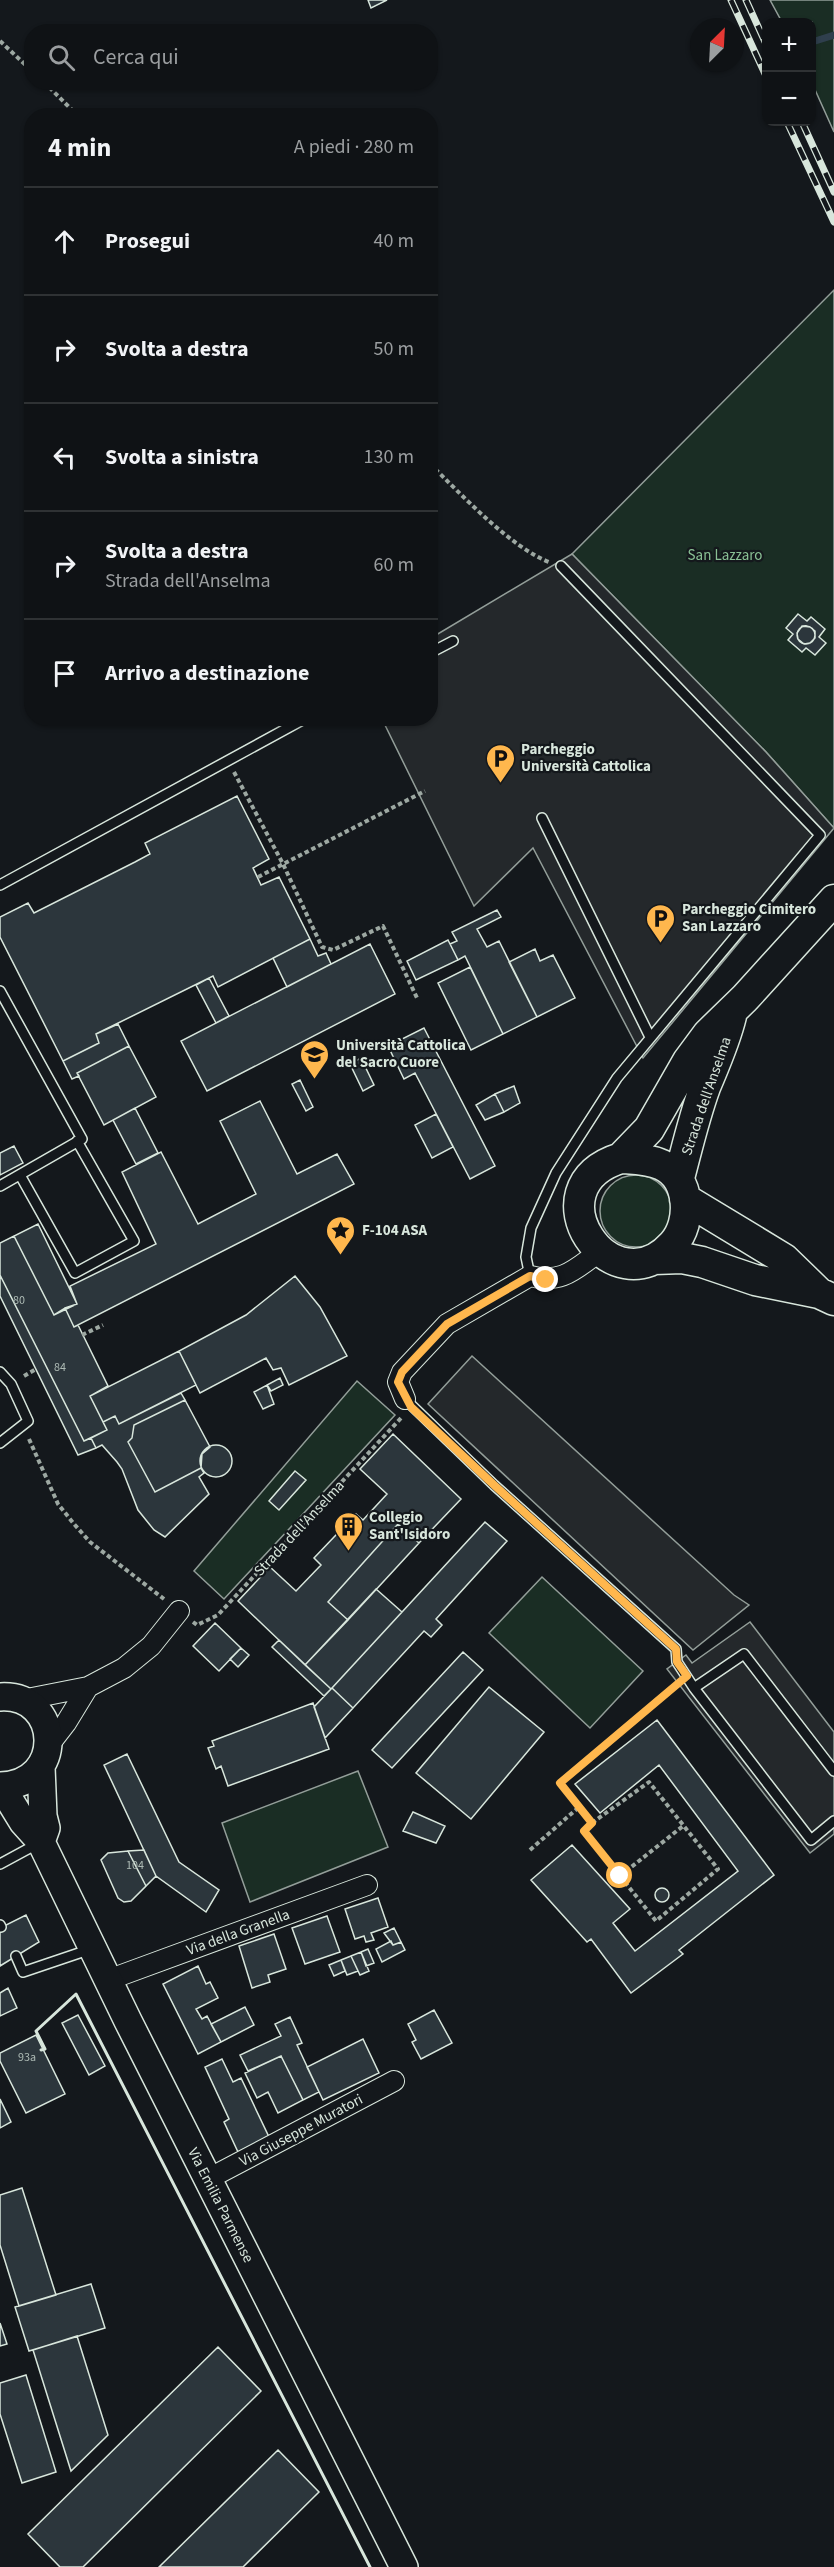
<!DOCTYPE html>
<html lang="it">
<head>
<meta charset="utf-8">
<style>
	body { margin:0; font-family:"Source Sans 3",sans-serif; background:#181b1e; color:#f1f3f6 }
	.controls { position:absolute; right:18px; top:18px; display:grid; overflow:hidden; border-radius:12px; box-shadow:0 2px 4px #0004 }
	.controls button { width:54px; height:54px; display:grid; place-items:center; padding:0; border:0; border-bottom:2px solid #2f3234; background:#0f1215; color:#f1f3f6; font:30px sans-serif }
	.compass { position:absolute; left:690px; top:18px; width:54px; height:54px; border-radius:50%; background:#0f1215; box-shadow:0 2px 4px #0004; rotate:24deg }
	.stop { position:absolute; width:18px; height:18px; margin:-14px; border:4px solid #ffb74d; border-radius:50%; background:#fff }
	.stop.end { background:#ffb74d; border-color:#fff; box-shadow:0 2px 6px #0008 }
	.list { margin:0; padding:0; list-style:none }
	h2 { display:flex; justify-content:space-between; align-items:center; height:78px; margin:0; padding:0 24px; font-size:26px }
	h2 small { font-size:20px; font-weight:400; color:#9b9ea0 }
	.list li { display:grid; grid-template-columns:39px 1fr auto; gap:18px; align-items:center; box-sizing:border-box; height:108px; padding:0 24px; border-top:2px solid #2f3234 }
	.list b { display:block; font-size:22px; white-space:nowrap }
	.list p { margin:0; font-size:20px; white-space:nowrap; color:#9b9ea0 }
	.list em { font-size:20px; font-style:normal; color:#9b9ea0 }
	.icon { flex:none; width:33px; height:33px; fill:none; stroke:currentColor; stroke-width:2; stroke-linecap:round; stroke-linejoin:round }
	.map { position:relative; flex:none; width:834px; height:2567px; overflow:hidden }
	.search { position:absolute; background:#0f1215; box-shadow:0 2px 4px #0004; left:24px; top:24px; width:414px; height:66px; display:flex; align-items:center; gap:15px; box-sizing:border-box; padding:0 21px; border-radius:24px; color:#9b9ea0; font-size:22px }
	.panel { position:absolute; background:#0f1215; box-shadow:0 2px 4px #0004; left:24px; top:108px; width:414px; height:618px; border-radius:24px }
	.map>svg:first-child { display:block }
	.green { fill:#1a2d24; stroke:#939e99; stroke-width:1.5 }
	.parking { fill:#24282b; stroke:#939e99; stroke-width:1.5 }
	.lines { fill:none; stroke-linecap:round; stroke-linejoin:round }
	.stream { stroke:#2f3f4d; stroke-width:7 }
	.building { fill:#2c363c; stroke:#d8e6dc; stroke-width:1.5; fill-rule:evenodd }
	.lane-casing { stroke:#d8e6dc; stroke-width:12 }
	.street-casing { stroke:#d8e6dc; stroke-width:22 }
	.secondary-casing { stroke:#d8e6dc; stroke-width:30 }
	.primary-casing { stroke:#d8e6dc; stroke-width:33 }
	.path { stroke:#9da8a2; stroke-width:4; stroke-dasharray:4.5 3; stroke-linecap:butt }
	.lane { stroke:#14181c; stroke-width:9 }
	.street { stroke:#14181c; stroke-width:20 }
	.secondary { stroke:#14181c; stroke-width:27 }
	.primary { stroke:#14181c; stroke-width:30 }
	.rail-casing { stroke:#d8e6dc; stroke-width:7 }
	.rail { stroke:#14181c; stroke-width:4.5; stroke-dasharray:14; stroke-linecap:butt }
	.wall { stroke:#d8e6dc; stroke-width:3 }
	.route { stroke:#ffb74d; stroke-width:8 }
	.labels { text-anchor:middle; stroke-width:4.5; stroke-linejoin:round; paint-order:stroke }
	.number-label { font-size:12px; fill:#adbab4 }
	.park-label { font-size:15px; fill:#8ac095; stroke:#14181c }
	.poi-label { font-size:15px; font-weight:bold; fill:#d8e6dc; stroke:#14181c; text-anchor:start }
	.street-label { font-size:15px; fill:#d8e6dc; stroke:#14181c }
</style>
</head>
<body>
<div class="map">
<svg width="834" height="2567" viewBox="0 0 834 2567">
	<rect width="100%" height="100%" fill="#14181c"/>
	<!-- green -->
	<path class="green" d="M770 0H834V132L812 83V22H782Z
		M834 290V828L766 752 572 554Z
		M600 1211a36 36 0 1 1 72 0a36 36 0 1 1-72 0Z
		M357 1381 395 1415 224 1599 194 1571Z
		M542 1577 643 1671 590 1728 489 1633Z
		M358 1771 388 1847 250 1902 222 1823Z"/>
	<!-- parking -->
	<path class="parking" d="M572 554 766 752 834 828 643 1058 533 848 474 906 382 719 430 718 431 638Z
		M472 1356 734 1595 749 1605 693 1650 428 1404Z
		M750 1622 834 1732V1834L810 1853 667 1669 686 1655 692 1663Z"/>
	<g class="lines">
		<!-- stream -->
		<path class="stream" d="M812 42 834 35"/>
	</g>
	<!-- building -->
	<path class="building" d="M368 0H387L371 8Z
		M798 614 807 621 811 617 825 629 819 637 826 643 815 655 806 648 802 652 788 640 793 634 786 628ZM802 626 810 627 815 631V638L810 643 804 644 798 639 797 633Z
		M797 635a9 9 0 1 1 18 0a9 9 0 1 1-18 0Z
		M237 796 269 859 253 868 261 885 279 877 310 939 218 987 213 976 203 981 96 1034 99 1043 63 1061 0 937V917L28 903 34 913 135 862 150 854 145 843Z
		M497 910 501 917 477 929 487 947 499 941 537 1017 503 1034 465 956 458 960 450 944 457 941 452 932Z
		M310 939 318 956 326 953 331 964 287 987 273 958Z
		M448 940 458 960 416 980 407 961Z
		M370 944 395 994 207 1091 181 1041Z
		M535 949 540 961 553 955 575 998 537 1017 509 962Z
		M470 967 503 1034 471 1050 438 983Z
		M209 978 229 1016 216 1023 196 985Z
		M118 1024 129 1046 77 1073 79 1076 72 1079 63 1061 99 1043 96 1034Z
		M424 1028 495 1166 470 1179 415 1073 404 1079 388 1046Z
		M129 1046 156 1097 104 1125 77 1073Z
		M361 1058 374 1085 363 1091 350 1064Z
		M300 1080 313 1107 306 1111 292 1084Z
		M514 1086 520 1103 504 1112 495 1094Z
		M495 1094 504 1112 485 1120 476 1105Z
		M260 1101 297 1174 337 1154 354 1184 74 1327 65 1308 77 1304 70 1286 156 1244 122 1172 161 1152 198 1224 256 1194 220 1121Z
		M135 1108 158 1153 136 1164 113 1120Z
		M436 1114 453 1147 432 1158 415 1125Z
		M14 1146 23 1163 0 1175V1153Z
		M38 1224 77 1304 54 1315 14 1236Z
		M14 1236 54 1315 65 1308 74 1327 78 1325 108 1386 90 1396 107 1430 84 1441 0 1275V1243Z
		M0 1275 84 1441 91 1438 96 1448 78 1455 0 1296Z
		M295 1276 320 1307 347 1356 289 1385 281 1368 273 1370 266 1358 200 1393 179 1351 246 1315Z
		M179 1351 196 1385 119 1424 115 1416 103 1422 90 1396Z
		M280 1378 283 1385 271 1391 267 1385Z
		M267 1385 274 1404 263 1409 254 1392Z
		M181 1393 185 1400 134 1425 132 1438 128 1442 155 1492 201 1468 204 1473 199 1477 209 1494 165 1537 154 1530 138 1510 122 1469 117 1462 102 1445 96 1448 91 1438 107 1430 103 1422 115 1416 119 1424Z
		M185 1400 210 1447 202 1454 201 1468 155 1492 128 1442 132 1438 134 1425Z
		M393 1434 461 1499 419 1543 398 1524 328 1602 348 1620 305 1665 238 1601 270 1567 296 1591 321 1565 314 1558 356 1514 363 1520 387 1494 360 1469Z
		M200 1461a16 16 0 1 1 32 0a16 16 0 1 1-32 0Z
		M295 1471 306 1480 279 1510 269 1501Z
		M485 1522 507 1541 436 1619 442 1625 431 1637 424 1631 353 1708 332 1688Z
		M398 1524 419 1543 348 1620 328 1602Z
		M376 1589 402 1612 331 1689 305 1665Z
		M215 1623 241 1648 219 1671 193 1646Z
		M279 1640 331 1689 324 1696 272 1647Z
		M241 1648 249 1655 238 1667 230 1659Z
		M463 1652 483 1670 392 1768 372 1750Z
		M489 1687 544 1732 471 1819 416 1773Z
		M332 1688 353 1708 325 1738 314 1707Z
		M313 1703 329 1749 228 1786 221 1766 216 1769 208 1748 214 1746 212 1741Z
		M657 1720 774 1875 679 1950 683 1954 631 1993 591 1939 587 1942 531 1880 572 1845 630 1909 613 1923 635 1951 738 1871 659 1765 600 1813 575 1784Z
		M127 1754 179 1862 219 1890 206 1912 156 1876 104 1765Z
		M413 1812 445 1826 436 1843 403 1831Z
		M144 1850 156 1876 146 1886 128 1851Z
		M128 1851 146 1886 131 1901 124 1902 118 1898 101 1860 108 1853Z
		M655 1895a7 7 0 1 1 14 0a7 7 0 1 1-14 0Z
		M378 1898 388 1927 371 1933 374 1940 366 1942 364 1936 355 1939 345 1909Z
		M26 1915 39 1942 0 1966V1928Z
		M327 1916 340 1952 305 1964 292 1928Z
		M394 1928 401 1942 393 1945 384 1933Z
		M274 1934 286 1969 268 1975 270 1982 252 1988 239 1946Z
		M391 1941 393 1945 401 1942 405 1950 382 1962 376 1949Z
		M368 1949 374 1963 366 1966 361 1952Z
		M361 1952 369 1971 360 1975 351 1956Z
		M351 1956 358 1971 347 1975 341 1960Z
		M341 1960 345 1971 334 1976 329 1965Z
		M198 1966 206 1984 210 1982 218 1998 196 2009 202 2019 207 2016 221 2042 198 2054 163 1984Z
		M8 1988 17 2008 0 2016V1993Z
		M245 2007 254 2025 221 2042 211 2024Z
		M434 2010 452 2043 421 2059 412 2042 416 2040 408 2024Z
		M78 2015 105 2066 89 2075 62 2023Z
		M290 2017 302 2043 297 2045 319 2092 303 2100 281 2056 248 2071 240 2055 281 2036 275 2024Z
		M36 2035 65 2094 26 2113 0 2061V2053Z
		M363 2039 379 2073 323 2100 307 2067Z
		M281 2056 303 2100 278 2113 268 2092 257 2098 245 2073Z
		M222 2059 233 2082 241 2078 269 2137 238 2152 224 2122 229 2119 205 2067Z
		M0 2099 11 2122 0 2128Z
		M22 2188 56 2295 19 2306 0 2245V2195Z
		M91 2284 105 2328 29 2351 15 2307Z
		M0 2323 7 2344 0 2346Z
		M77 2336 108 2435 71 2471 33 2350Z
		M218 2347 261 2391 83 2567H60L28 2534Z
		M26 2375 56 2472 22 2483 0 2414V2383Z
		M278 2450 319 2492 243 2567H159Z"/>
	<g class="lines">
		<defs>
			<path id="lane" d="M430 653 453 641
				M542 818 650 1037
				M0 885 306 718
				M0 991 82 1139 0 1186
				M20 1175 75 1273 134 1241 77 1141
				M530 1276 526 1257 531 1228 556 1173 617 1078 820 835 561 566
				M0 1372 11 1384 28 1421 0 1443
				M405 1399 494 1485 676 1649 677 1662 694 1688 811 1840 834 1821
				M694 1688 744 1654 834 1771
				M0 1864 37 1844
				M0 1925 1 1927
				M16 1956 23 1972 91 1949"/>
			<path id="street" d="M405 1399 398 1382 402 1372 447 1324 530 1276C562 1284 574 1270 599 1252
				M16 1698 27 1699 88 1687 124 1668 151 1646 179 1611
				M49 1745 66 1723 88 1687
				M108 1980 367 1885
				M208 2179 394 2081"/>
			<path id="secondary" d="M0 1697C62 1693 66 1785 0 1786
				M41 1767 43 1816 46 1828 41 1842
				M1 1786 23 1822 41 1842 128 2021 404 2567"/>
			<path id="primary" d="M621 1158 649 1129 688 1061 708 1034 745 998 834 900
				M621 1158C635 1159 649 1159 662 1165 690 1178 693 1222 673 1244 612 1312 527 1187 621 1158Z
				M679 1178C687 1148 694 1117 705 1087 715 1063 725 1041 731 1016
				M685 1199 784 1259 819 1293
				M654 1259 682 1258 702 1262 755 1280 819 1293 834 1300"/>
		</defs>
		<!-- lane casing -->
		<use href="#lane" class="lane-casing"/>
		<!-- street casing -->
		<use href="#street" class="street-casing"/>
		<!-- secondary casing -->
		<use href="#secondary" class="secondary-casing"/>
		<!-- primary casing -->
		<use href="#primary" class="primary-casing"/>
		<!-- path -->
		<path class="path" d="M0 41 32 71
			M44 82 78 116
			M430 464C461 494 510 547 549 562
			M234 772 283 864 322 947 333 950 383 926 418 1000
			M258 877 425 791
			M82 1335 103 1325
			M24 1376 36 1369
			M29 1439 58 1504 74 1524 90 1542 164 1599
			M193 1622 197 1625 218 1615 402 1417
			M592 1823 649 1782 718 1869 656 1921 584 1831 592 1823 560 1783 677 1684
			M530 1850 579 1807
			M620 1876 683 1826"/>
		<!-- lane -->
		<use href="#lane" class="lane"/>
		<!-- street -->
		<use href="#street" class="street"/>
		<!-- secondary -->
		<use href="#secondary" class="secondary"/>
		<!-- primary -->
		<use href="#primary" class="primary"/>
		<defs>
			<path id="rail" d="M731 0 766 76
				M746 0 766 44
				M787 122 834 222
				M802 122 834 192"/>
		</defs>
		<!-- rail casing -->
		<use href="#rail" class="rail-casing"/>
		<!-- rail -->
		<use href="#rail" class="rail"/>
		<!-- wall -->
		<path class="wall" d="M41 2050 45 2049 36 2031 76 1994 370 2567"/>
	</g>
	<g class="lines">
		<!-- route -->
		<path class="route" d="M546 1280 530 1276 447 1324 402 1372 398 1382 411 1407 494 1485 676 1649 677 1662 687 1676 560 1783 592 1823 584 1831 620 1876"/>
	</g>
	<!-- icons -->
	<defs>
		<symbol id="parking-pin" viewBox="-11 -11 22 30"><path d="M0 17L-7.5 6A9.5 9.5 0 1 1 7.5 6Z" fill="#ffb74d" stroke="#14181c"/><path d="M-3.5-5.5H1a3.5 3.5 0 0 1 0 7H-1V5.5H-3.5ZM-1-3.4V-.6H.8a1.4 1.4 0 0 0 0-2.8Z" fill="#111"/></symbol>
		<symbol id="university-pin" viewBox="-11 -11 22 30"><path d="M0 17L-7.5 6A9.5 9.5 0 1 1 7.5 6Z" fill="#ffb74d" stroke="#14181c"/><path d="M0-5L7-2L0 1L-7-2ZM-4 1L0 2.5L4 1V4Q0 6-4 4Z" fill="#111"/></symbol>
		<symbol id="sight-pin" viewBox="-11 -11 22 30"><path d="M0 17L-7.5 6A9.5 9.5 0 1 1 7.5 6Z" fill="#ffb74d" stroke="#14181c"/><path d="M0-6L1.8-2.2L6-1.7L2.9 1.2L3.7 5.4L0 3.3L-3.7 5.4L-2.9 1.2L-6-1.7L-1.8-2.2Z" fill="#111"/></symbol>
		<symbol id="building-pin" viewBox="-11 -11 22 30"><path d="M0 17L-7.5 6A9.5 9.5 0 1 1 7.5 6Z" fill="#ffb74d" stroke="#14181c"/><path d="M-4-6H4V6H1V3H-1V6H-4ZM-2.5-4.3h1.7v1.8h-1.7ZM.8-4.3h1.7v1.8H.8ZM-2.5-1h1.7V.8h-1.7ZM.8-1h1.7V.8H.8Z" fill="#111"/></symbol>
	</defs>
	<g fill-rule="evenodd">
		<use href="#parking-pin" x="484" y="742" width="33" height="45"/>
		<use href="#parking-pin" x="644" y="902" width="33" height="45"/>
		<use href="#university-pin" x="298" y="1038" width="33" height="45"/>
		<use href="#sight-pin" x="324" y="1214" width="33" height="45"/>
		<use href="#building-pin" x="332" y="1510" width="33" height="45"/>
	</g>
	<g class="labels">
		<!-- number labels -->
		<g class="number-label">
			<text x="19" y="1304">80</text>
			<text x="60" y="1371">84</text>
			<text x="135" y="1869">104</text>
			<text x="27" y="2061">93a</text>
		</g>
		<!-- park labels -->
		<g class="park-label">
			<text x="725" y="560">San Lazzaro</text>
		</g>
		<!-- poi labels -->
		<g class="poi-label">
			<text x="521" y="754">Parcheggio<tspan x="521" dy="17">Università Cattolica</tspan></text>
			<text x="682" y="914">Parcheggio Cimitero<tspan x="682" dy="17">San Lazzaro</tspan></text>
			<text x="336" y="1050">Università Cattolica<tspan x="336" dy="17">del Sacro Cuore</tspan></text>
			<text x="362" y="1235">F-104 ASA</text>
			<text x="369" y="1522">Collegio<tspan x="369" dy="17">Sant'Isidoro</tspan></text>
		</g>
		<!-- street labels -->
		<g class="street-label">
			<text transform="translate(706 1096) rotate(-71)" y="5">Strada dell'Anselma</text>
			<text transform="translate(299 1528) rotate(-47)" y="5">Strada dell'Anselma</text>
			<text transform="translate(238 1932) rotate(-20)" y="5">Via della Granella</text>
			<text transform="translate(301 2130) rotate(-28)" y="5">Via Giuseppe Muratori</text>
			<text transform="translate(221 2205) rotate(63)" y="5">Via Emilia Parmense</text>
		</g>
	</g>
</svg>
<div class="controls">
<button>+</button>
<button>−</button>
</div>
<svg class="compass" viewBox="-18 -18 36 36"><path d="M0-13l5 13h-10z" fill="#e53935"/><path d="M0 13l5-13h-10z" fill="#9b9ea0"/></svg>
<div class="stop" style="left:620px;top:1876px"></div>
<div class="stop end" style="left:546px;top:1280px"></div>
<div class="search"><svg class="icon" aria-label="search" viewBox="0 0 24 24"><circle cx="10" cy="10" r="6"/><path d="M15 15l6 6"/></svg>Cerca qui</div>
<section class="panel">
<h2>4 min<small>A piedi · 280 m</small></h2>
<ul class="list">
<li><svg class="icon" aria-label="ahead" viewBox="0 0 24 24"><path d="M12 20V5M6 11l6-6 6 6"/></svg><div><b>Prosegui</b></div><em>40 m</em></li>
<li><svg class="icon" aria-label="right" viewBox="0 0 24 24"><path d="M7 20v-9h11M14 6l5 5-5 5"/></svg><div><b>Svolta a destra</b></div><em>50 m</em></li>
<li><svg class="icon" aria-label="left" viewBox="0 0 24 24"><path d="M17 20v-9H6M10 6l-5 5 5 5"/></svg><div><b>Svolta a sinistra</b></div><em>130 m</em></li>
<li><svg class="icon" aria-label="right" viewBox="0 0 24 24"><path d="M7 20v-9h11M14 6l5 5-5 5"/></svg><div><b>Svolta a destra</b><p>Strada dell'Anselma</p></div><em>60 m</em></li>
<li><svg class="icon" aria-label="arrive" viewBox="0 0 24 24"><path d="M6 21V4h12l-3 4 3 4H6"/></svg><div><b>Arrivo a destinazione</b></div></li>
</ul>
</section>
</div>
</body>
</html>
